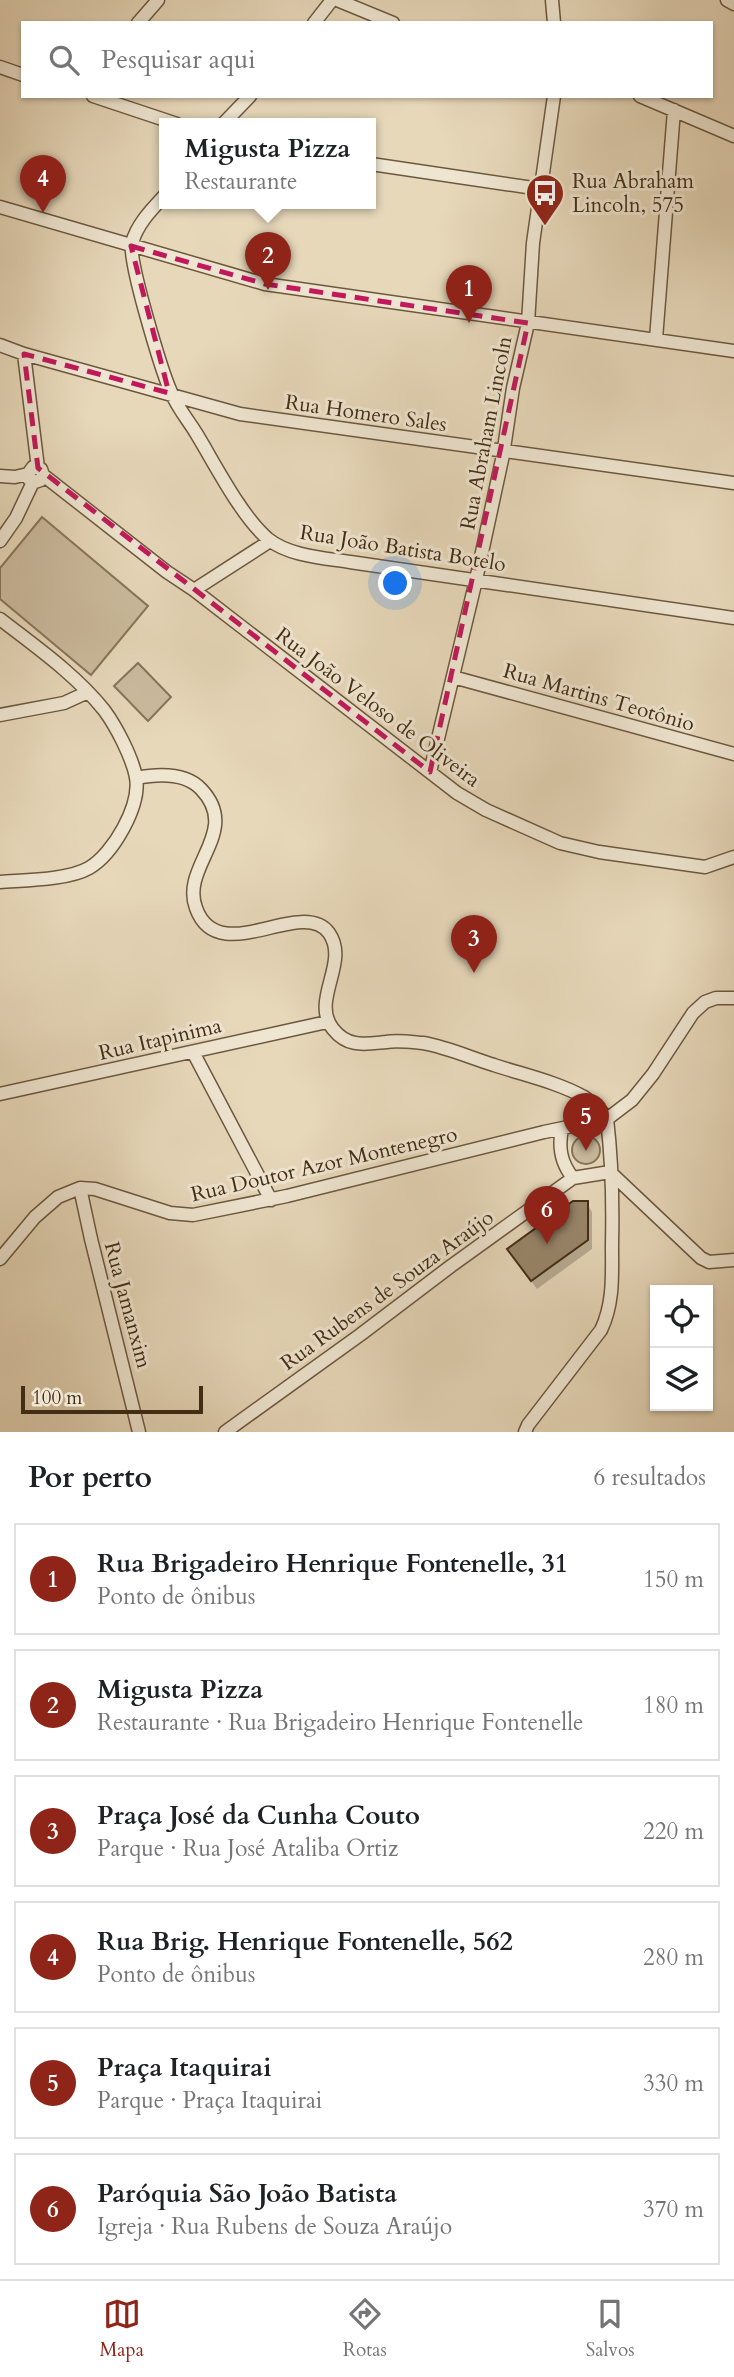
<!DOCTYPE html>
<html lang="pt">
<head>
<meta charset="utf-8">
<style>
	body { margin:0; font-family:Cardo,serif; background:#f2f2f2; color:#202124 }
	.controls { position:absolute; right:21px; bottom:21px; display:grid; overflow:hidden; border-radius:0px; box-shadow:0 2px 5px #0004 }
	.controls button { width:63px; height:63px; display:grid; place-items:center; padding:0; border:0; border-bottom:2px solid #e0e0e0; background:#fff; color:#202124; font:35px sans-serif }
	.scale { position:absolute; left:21px; bottom:18px; width:182px; box-sizing:border-box; padding-left:7px; border:4px solid #442d15; border-top:0; font-size:19px; line-height:24px; white-space:nowrap; color:#442d15; -webkit-text-stroke:5px #efe6d2; paint-order:stroke }
	.you { position:absolute; left:396px; top:584px; width:24px; height:24px; margin:-18px; border:5px solid #fff; border-radius:50%; background:#1a73e8; box-shadow:0 0 0 10px #1a73e833 }
	.badge { display:grid; place-items:center; width:46px; height:46px; border-radius:50%; background:#8f2418; color:#fff; font-size:23px; font-weight:700 }
	.pin { position:absolute; translate:-50% -58px; filter:drop-shadow(0 2px 4px #0008) }
	.pin::after { content:''; position:absolute; top:37px; width:24px; height:21px; background:inherit; clip-path:polygon(0 0,100% 0,50% 100%) }
	.popup { position:absolute; left:159px; top:118px; width:217px; height:91px; box-sizing:border-box; display:grid; place-content:center; border-radius:0px; background:#fff; filter:drop-shadow(0 2px 5px #0005); font-size:23px; white-space:nowrap; color:#757577 }
	.popup b { font-size:26px; color:#202124 }
	.popup::after { content:''; position:absolute; left:50%; top:100%; margin-left:-14px; border:14px solid transparent; border-top-color:#fff }
	.list { margin:0; padding:0; list-style:none }
	h2 { display:flex; justify-content:space-between; align-items:center; height:91px; margin:0; padding:0 28px; font-size:30px }
	h2 small { font-size:23px; font-weight:400; color:#757577 }
	.list li { display:grid; grid-template-columns:46px 1fr auto; gap:21px; align-items:center; box-sizing:border-box; height:112px; margin:0 14px 14px; padding:0 14px; border:2px solid #e0e0e0; border-radius:0px }
	.list b { display:block; font-size:26px; white-space:nowrap }
	.list p { margin:0; font-size:23px; white-space:nowrap; color:#757577 }
	.list em { font-size:23px; font-style:normal; color:#757577 }
	.icon { flex:none; width:38px; height:38px; fill:none; stroke:currentColor; stroke-width:2; stroke-linecap:round; stroke-linejoin:round }
	.map { position:relative; flex:none; width:734px; height:1432px; overflow:hidden }
	.search { position:absolute; background:#fff; box-shadow:0 2px 5px #0004; left:21px; right:21px; top:21px; height:77px; display:flex; align-items:center; gap:18px; box-sizing:border-box; padding:0 24px; border-radius:0px; color:#757577; font-size:26px }
	.sheet { height:847px; background:#fff }
	nav { display:flex; justify-content:space-around; align-items:center; box-sizing:border-box; height:98px; border-top:2px solid #e0e0e0; background:#fff; font-size:19px; color:#757577 }
	nav a { display:grid; justify-items:center; gap:4px }
	nav .on { color:#8f2418 }
	.map>svg:first-child { display:block }
	.green { fill:#cbbb9e; stroke:#88745a; stroke-width:2 }
	.shadow { fill:#0003 }
	.building { fill:#99866b; stroke:#442d15; stroke-width:2 }
	.lines { fill:none; stroke-linecap:round; stroke-linejoin:round }
	.street-casing { stroke:#6d583e; stroke-width:15 }
	.street { stroke:#efe6d2; stroke-width:12 }
	.marked { fill:none; stroke:#c2185b; stroke-width:5; stroke-dasharray:14 9; stroke-linejoin:round }
	.labels { text-anchor:middle; stroke-width:6; stroke-linejoin:round; paint-order:stroke }
	.poi-label { font-size:21px; fill:#442d15; stroke:#efe6d2; text-anchor:start }
	.street-label { font-size:21px; fill:#442d15; stroke:#efe6d2 }
</style>
</head>
<body>
<div class="map">
<svg width="734" height="1432" viewBox="0 0 734 1432">
	<rect width="100%" height="100%" fill="#e7d8ba"/>
	<filter id="stains"><feTurbulence type="fractalNoise" baseFrequency=".00286" numOctaves="4"/><feColorMatrix values="0 0 0 0 .2 0 0 0 0 .09 0 0 0 0 .02 0 0 0 .5 -.17"/></filter>
	<radialGradient id="worn" r=".72"><stop offset=".6" stop-color="#630" stop-opacity="0"/><stop offset="1" stop-color="#630" stop-opacity=".3"/></radialGradient>
	<!-- green -->
	<path class="green" d="M42 517 148 606 91 675 0 599V568Z
		M138 663 171 697 148 721 114 686Z
		M572 1150a14 14 0 1 1 28 0a14 14 0 1 1-28 0Z"/>
	<!-- shadow -->
	<path class="shadow" d="M587 1203 592 1212V1249L537 1289 514 1258Z"/>
	<!-- building -->
	<path class="building" d="M573 1201H588V1240L531 1281 507 1249Z"/>
	<g class="lines">
		<defs>
			<path id="street" d="M337 0 393 23
				M552 0 554 23
				M727 0 734 4
				M138 23 158 0
				M314 23 332 0
				M0 67 23 75
				M93 96 177 124
				M640 96 734 136
				M223 124 250 96
				M371 164 540 189
				M165 195C152 209 137 224 132 243 128 261 162 372 171 392 177 407 188 420 196 433 215 464 241 516 268 539 289 556 324 558 350 562L734 618
				M0 207 265 284 734 351
				M656 339 674 110
				M0 345 24 354 240 414 734 483
				M24 354 38 468
				M43 475 41 480 35 482 29 479 28 474 33 467 41 469 43 475 167 572 194 590 457 793 486 810 560 843 599 852 705 867 734 857
				M0 476 15 477 28 474
				M0 541 16 518 33 482
				M194 590 270 541
				M0 619C36 647 75 674 104 710 116 726 132 757 136 777 141 806 113 854 89 868 68 880 25 880 0 882
				M453 677 734 754
				M0 715 64 703 88 692
				M430 772 476 580 503 455 513 388 528 323 533 243 554 96
				M136 778C157 774 185 772 201 789 242 832 180 866 196 908 218 970 302 896 329 933 350 963 310 1000 333 1029 348 1048 365 1044 386 1042 398 1040 411 1042 423 1043 447 1047 471 1058 494 1065 524 1075 557 1082 584 1097 593 1103 601 1110 607 1119 612 1161 613 1203 612 1245 612 1274 614 1303 601 1330L528 1425 525 1432
				M193 1052 271 1200
				M0 1094 327 1022
				M562 1129C558 1148 561 1163 573 1178
				M610 1172 701 1258 709 1262 734 1260
				M80 1188 91 1239 139 1432
				M0 1259 35 1217 58 1197 80 1188 95 1189 170 1213 193 1215 287 1196 544 1132 607 1119 632 1100 653 1074 693 1013 705 1002 716 998H734
				M225 1432 360 1335 451 1266 573 1178 610 1172"/>
		</defs>
		<!-- street casing -->
		<use href="#street" class="street-casing"/>
		<!-- street -->
		<use href="#street" class="street"/>
	</g>
	<!-- marked area -->
	<path class="marked" d="M131 246 265 284 528 323 430 772 38 468 24 354 169 393Z"/>
	<!-- icons -->
	<defs>
		<symbol id="bus-pin" viewBox="-11 -11 22 30"><path d="M0 17L-7.5 6A9.5 9.5 0 1 1 7.5 6Z" fill="#8f2418" stroke="#efe6d2"/><path d="M-5-6H5V4H4V6H2V4H-2V6H-4V4H-5ZM-3.5-4V0h7V-4ZM-3.5 1.2v1.5H-2V1.2ZM2 1.2v1.5H3.5V1.2Z" fill="#fff"/></symbol>
	</defs>
	<g fill-rule="evenodd">
		<use href="#bus-pin" x="523" y="171" width="44" height="60"/>
	</g>
	<g class="labels">
		<!-- poi labels -->
		<g class="poi-label">
			<text x="572" y="188">Rua Abraham<tspan x="572" dy="24">Lincoln, 575</tspan></text>
		</g>
		<!-- street labels -->
		<g class="street-label">
			<text transform="translate(366 413) rotate(8)" y="7">Rua Homero Sales</text>
			<text transform="translate(486 433) rotate(-79)" y="7">Rua Abraham Lincoln</text>
			<text transform="translate(403 548) rotate(9)" y="7">Rua João Batista Botelo</text>
			<text transform="translate(599 697) rotate(16)" y="7">Rua Martins Teotônio</text>
			<text transform="translate(378 707) rotate(37)" y="7">Rua João Veloso de Oliveira</text>
			<text transform="translate(160 1039) rotate(-13)" y="7">Rua Itapinima</text>
			<text transform="translate(324 1164) rotate(-13)" y="7">Rua Doutor Azor Montenegro</text>
			<text transform="translate(387 1290) rotate(-36)" y="7">Rua Rubens de Souza Araújo</text>
			<text transform="translate(128 1305) rotate(75)" y="7">Rua Jamanxim</text>
		</g>
	</g>
	<rect width="100%" height="100%" filter="url(#stains)"/>
	<rect width="100%" height="100%" fill="url(#worn)"/>
</svg>
<div class="controls">
<button><svg class="icon" aria-label="locate" viewBox="0 0 24 24"><circle cx="12" cy="12" r="6"/><path d="M12 2v4M12 18v4M2 12h4M18 12h4"/></svg></button>
<button><svg class="icon" aria-label="layers" viewBox="0 0 24 24"><path d="M12 4l9 5-9 5-9-5zM3 14l9 5 9-5"/></svg></button>
</div>
<div class="scale">100 m</div>
<div class="you"></div>
<div class="pin badge" style="left:469px;top:323px">1</div>
<div class="pin badge" style="left:268px;top:290px">2</div>
<div class="popup"><b>Migusta Pizza</b>Restaurante</div>
<div class="pin badge" style="left:474px;top:973px">3</div>
<div class="pin badge" style="left:43px;top:213px">4</div>
<div class="pin badge" style="left:586px;top:1151px">5</div>
<div class="pin badge" style="left:547px;top:1244px">6</div>
<div class="search"><svg class="icon" aria-label="search" viewBox="0 0 24 24"><circle cx="10" cy="10" r="6"/><path d="M15 15l6 6"/></svg>Pesquisar aqui</div>
</div>
<section class="sheet">
<h2>Por perto<small>6 resultados</small></h2>
<ul class="list">
<li><span class="badge">1</span><div><b>Rua Brigadeiro Henrique Fontenelle, 31</b><p>Ponto de ônibus</p></div><em>150 m</em></li>
<li><span class="badge">2</span><div><b>Migusta Pizza</b><p>Restaurante · Rua Brigadeiro Henrique Fontenelle</p></div><em>180 m</em></li>
<li><span class="badge">3</span><div><b>Praça José da Cunha Couto</b><p>Parque · Rua José Ataliba Ortiz</p></div><em>220 m</em></li>
<li><span class="badge">4</span><div><b>Rua Brig. Henrique Fontenelle, 562</b><p>Ponto de ônibus</p></div><em>280 m</em></li>
<li><span class="badge">5</span><div><b>Praça Itaquirai</b><p>Parque · Praça Itaquirai</p></div><em>330 m</em></li>
<li><span class="badge">6</span><div><b>Paróquia São João Batista</b><p>Igreja · Rua Rubens de Souza Araújo</p></div><em>370 m</em></li>
</ul>
</section>
<nav>
<a class="on"><svg class="icon" aria-label="map" viewBox="0 0 24 24"><path d="M3 6l6-2 6 2 6-2v14l-6 2-6-2-6 2zM9 4v14M15 6v14"/></svg>Mapa</a>
<a><svg class="icon" aria-label="directions" viewBox="0 0 24 24"><path d="M12 3l9 9-9 9-9-9zM9 14v-3h6M13 9l2 2-2 2"/></svg>Rotas</a>
<a><svg class="icon" aria-label="saved" viewBox="0 0 24 24"><path d="M7 4h10v16l-5-4-5 4z"/></svg>Salvos</a>
</nav>
</body>
</html>
